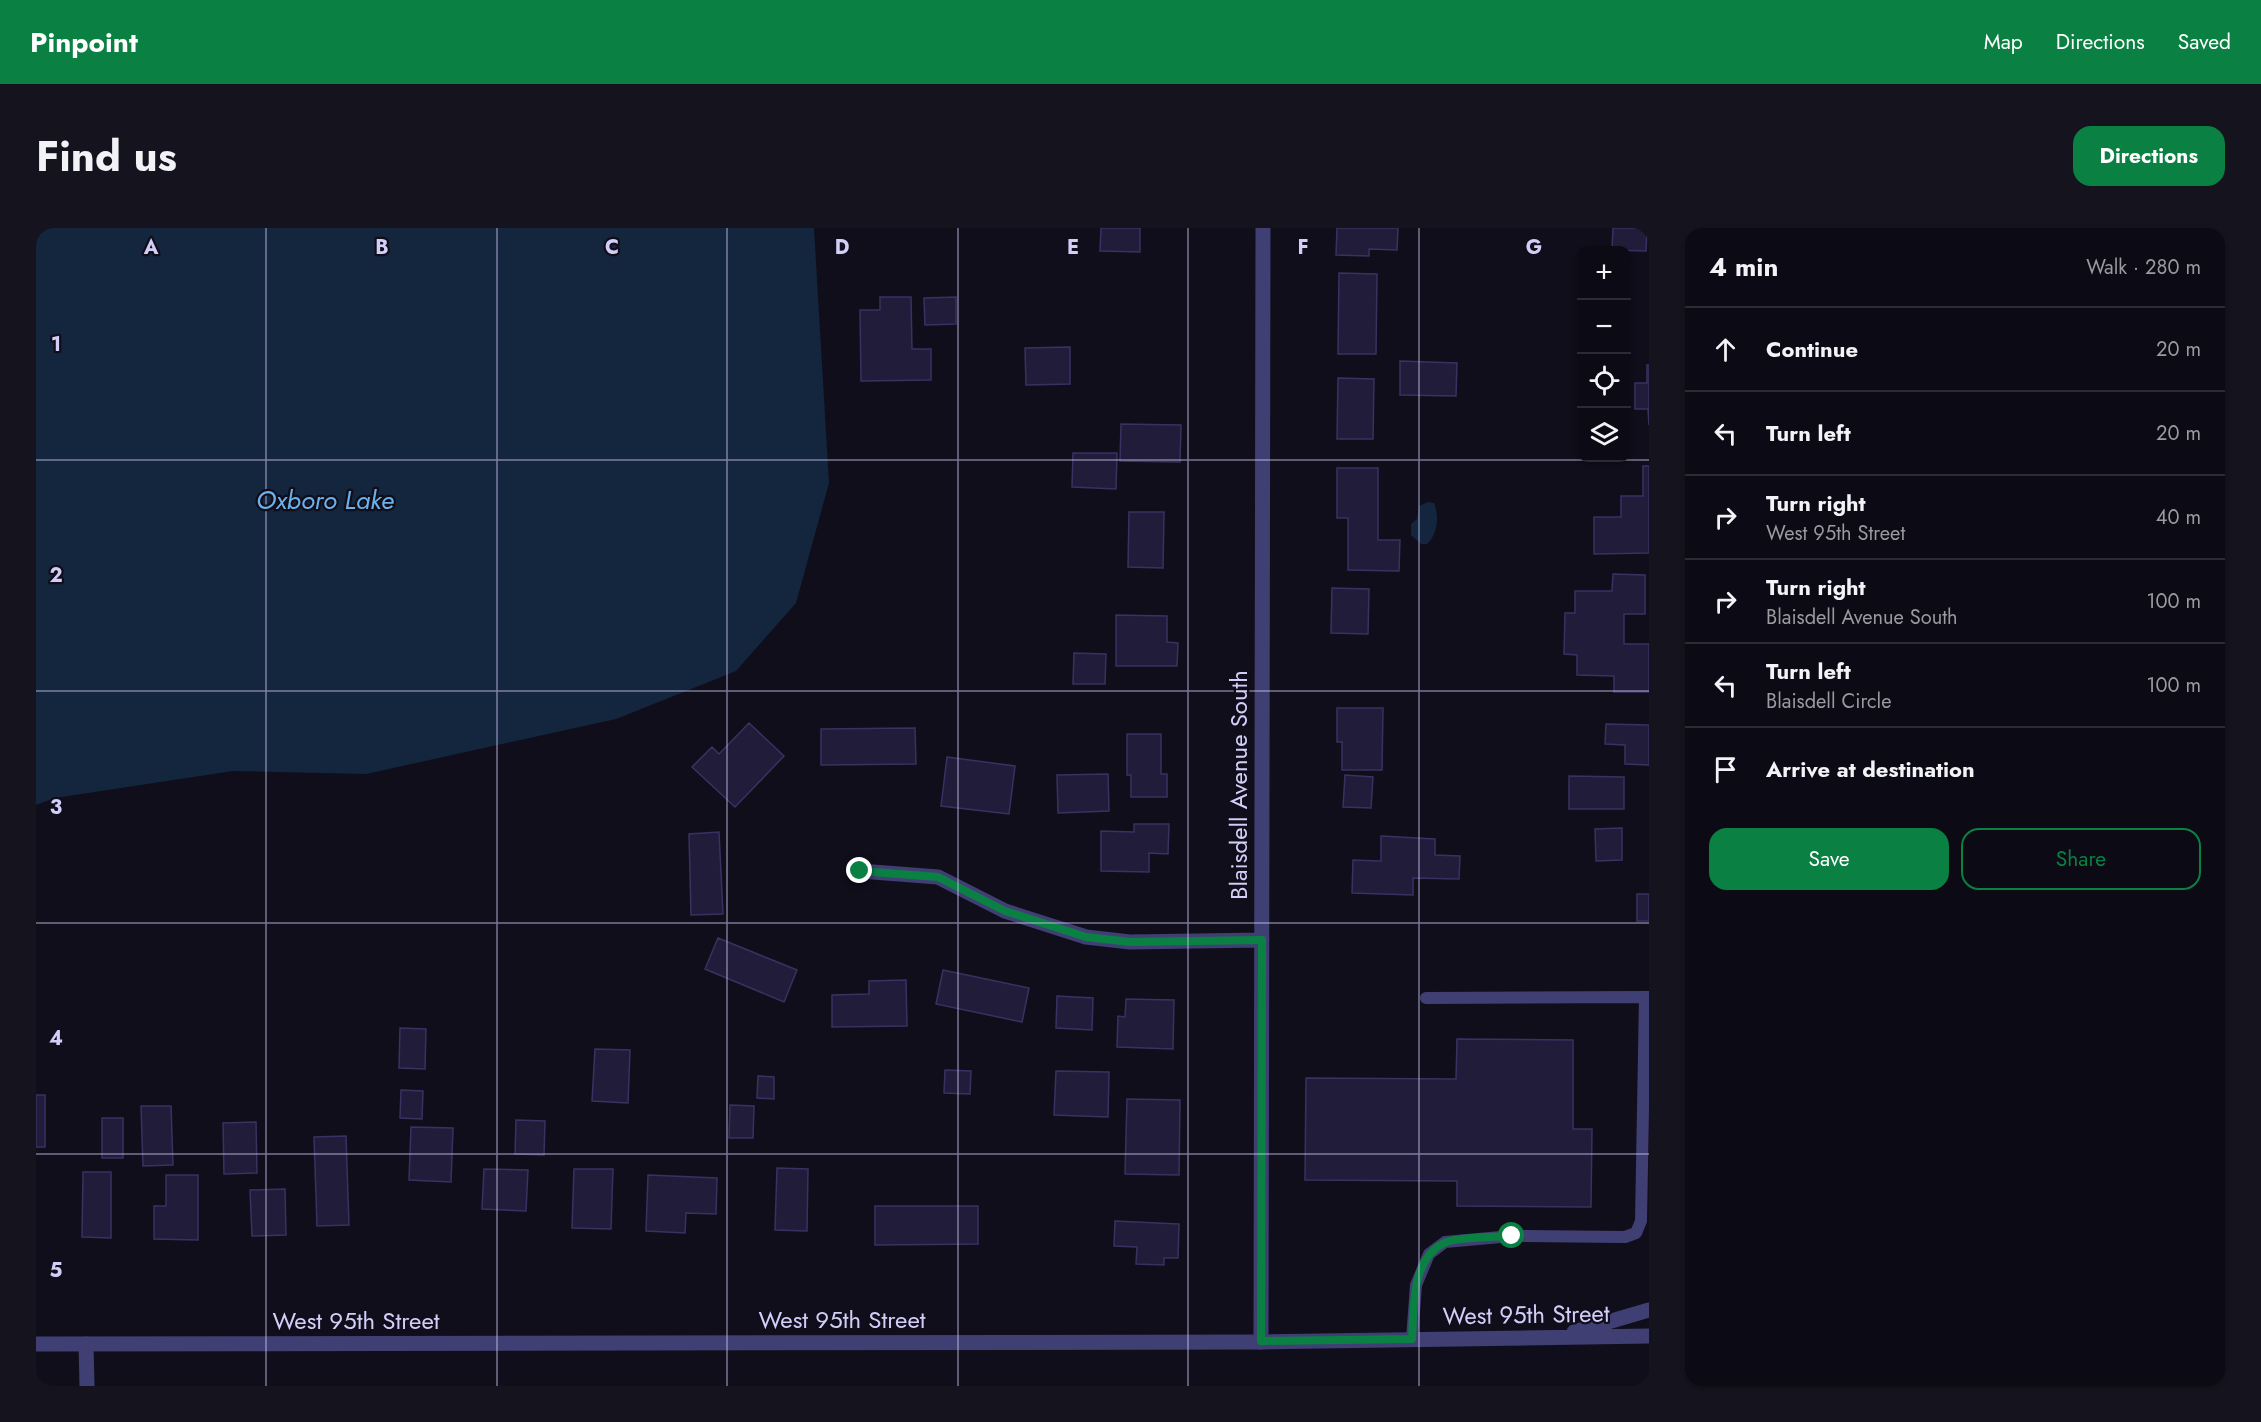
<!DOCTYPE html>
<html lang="en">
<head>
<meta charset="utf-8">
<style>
	body { margin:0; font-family:Jost,sans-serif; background:#15131d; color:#f1f3f6 }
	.controls { position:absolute; right:18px; top:18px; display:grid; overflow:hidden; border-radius:12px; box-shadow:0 2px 4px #0004 }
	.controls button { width:54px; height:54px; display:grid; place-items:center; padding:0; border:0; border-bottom:2px solid #2c2b34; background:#0c0a14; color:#f1f3f6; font:30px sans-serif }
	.stop { position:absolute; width:18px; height:18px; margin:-14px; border:4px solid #0b8043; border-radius:50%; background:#fff }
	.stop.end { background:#0b8043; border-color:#fff; box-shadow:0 2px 6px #0008 }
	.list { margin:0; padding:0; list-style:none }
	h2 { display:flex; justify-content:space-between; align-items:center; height:78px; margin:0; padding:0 24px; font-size:26px }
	h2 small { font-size:20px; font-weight:400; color:#9a9aa0 }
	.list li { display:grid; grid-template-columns:39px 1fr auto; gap:18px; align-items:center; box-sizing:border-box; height:84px; padding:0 24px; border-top:2px solid #2c2b34 }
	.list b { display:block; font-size:22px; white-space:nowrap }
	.list p { margin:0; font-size:20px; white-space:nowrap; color:#9a9aa0 }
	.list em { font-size:20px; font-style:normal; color:#9a9aa0 }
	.actions { display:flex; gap:12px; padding:18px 24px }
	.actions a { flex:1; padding:14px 0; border:2px solid #0b8043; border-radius:18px; text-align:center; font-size:21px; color:#0b8043 }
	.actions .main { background:#0b8043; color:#fff }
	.icon { flex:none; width:33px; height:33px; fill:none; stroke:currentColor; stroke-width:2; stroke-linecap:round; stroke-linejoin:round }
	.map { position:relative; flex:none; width:1613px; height:1158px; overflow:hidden; border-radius:18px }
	header { display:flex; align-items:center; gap:36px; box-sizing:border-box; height:84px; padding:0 30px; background:#0b8043; color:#fff }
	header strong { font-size:28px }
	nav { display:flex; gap:33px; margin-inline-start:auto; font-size:21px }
	.intro { display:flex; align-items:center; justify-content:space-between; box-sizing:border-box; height:144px; padding:0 36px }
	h1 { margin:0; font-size:42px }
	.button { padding:15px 27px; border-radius:18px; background:#0b8043; color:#fff; font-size:21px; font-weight:700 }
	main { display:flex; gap:36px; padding:0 36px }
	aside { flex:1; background:#0c0a14; border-radius:18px; box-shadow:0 2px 4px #0004 }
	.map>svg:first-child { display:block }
	.water { fill:#14253e }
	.building { fill:#211c39; stroke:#3a3162; stroke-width:1.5 }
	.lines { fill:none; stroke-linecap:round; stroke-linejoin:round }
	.service { stroke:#403f74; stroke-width:12 }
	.minor { stroke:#403f74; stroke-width:15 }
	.tertiary { stroke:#403f74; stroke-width:15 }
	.route { stroke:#0b8043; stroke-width:8 }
	.grid { fill:none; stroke:#d2cef8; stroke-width:1.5; stroke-opacity:0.55 }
	.labels { text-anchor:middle; stroke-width:4.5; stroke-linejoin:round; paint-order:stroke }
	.street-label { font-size:24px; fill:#d2cef8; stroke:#100e1b }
	.water-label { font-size:26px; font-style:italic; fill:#6ab2eb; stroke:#100e1b }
	.grid-label { font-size:20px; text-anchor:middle; font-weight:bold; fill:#d2cef8; stroke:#100e1b; stroke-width:4.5; stroke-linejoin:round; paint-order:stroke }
</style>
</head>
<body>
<header>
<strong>Pinpoint</strong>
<nav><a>Map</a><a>Directions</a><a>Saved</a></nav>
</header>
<div class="intro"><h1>Find us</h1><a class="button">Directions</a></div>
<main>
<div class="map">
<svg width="1613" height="1158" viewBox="0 0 1613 1158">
	<rect width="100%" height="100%" fill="#100e1b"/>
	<!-- water -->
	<path class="water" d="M0 0H778L793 255 760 375 700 443 580 491 330 546 197 543 19 570 0 577Z
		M1392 274 1398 275C1404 289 1401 307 1391 316H1385L1375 307V296L1381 291 1383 278Z"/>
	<!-- building -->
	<path class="building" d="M1065 0H1104V24L1064 23Z
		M1301 0H1362L1361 22 1333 21V28L1300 27Z
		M1577 0H1611L1610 23 1576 22Z
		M1303 45 1341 46 1340 126H1302Z
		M844 69H875L876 121H895V152L825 153 824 82H844Z
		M920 69V96L889 97 888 70Z
		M1034 119V156L990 157 989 120Z
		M1364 133 1421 135 1420 168 1364 167Z
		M1611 137H1613V197L1612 181H1599V155H1611Z
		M1302 150 1338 151 1337 211H1301Z
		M1085 196 1145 197 1144 234 1084 233Z
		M1037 225H1081L1080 261 1036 259Z
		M1607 238H1613V325L1558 326V289H1585V268H1607Z
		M1301 240H1342V312H1364L1363 343 1312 342V290H1301Z
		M1093 284H1128L1127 340 1092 339Z
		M1577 346 1609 347V386H1588V416H1613V464H1578V448L1541 447V427L1528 426 1529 385H1539V363H1576Z
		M1296 360 1333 361 1332 406 1295 405Z
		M1080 387 1131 388V414L1142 415 1141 438H1080Z
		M1038 425 1070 426 1069 456H1037Z
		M1301 480H1347L1346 542H1306V514H1301Z
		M713 495 748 528 699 579 656 539 676 519 683 526Z
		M1570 496 1613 497V537L1589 536V517L1569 516Z
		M879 500 880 536 785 537V501Z
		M1091 506H1125V546H1131V569H1095V547H1091Z
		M911 529 979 538 973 586 905 578Z
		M1072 546 1073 583 1022 585 1021 547Z
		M1309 547 1337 549 1335 580 1307 579Z
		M1533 548 1588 549V581H1533Z
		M1098 596H1133L1132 626 1113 625V644L1065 643V603L1098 604Z
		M1586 600V632L1560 633 1559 601Z
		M683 604 687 686 655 687 653 606Z
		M1345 608 1399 611V627L1424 628 1423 651 1377 650V667L1316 665 1317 632 1345 633Z
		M1601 666H1613V693H1601Z
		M682 710 761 742 748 774 669 741Z
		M907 742 993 760 986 794 900 776Z
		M870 752 871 798 796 799V767L833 766V753Z
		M1021 768 1057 770 1056 802 1020 800Z
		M1090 771 1138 772 1137 821 1081 819 1082 788 1089 789Z
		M364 800 390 801 389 841 363 840Z
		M1421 811 1537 812V901H1556L1555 979 1421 978V953L1269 952 1270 850 1420 851Z
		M559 821 594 822 592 875 556 873Z
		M909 842 935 843 934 866 908 865Z
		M1020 843 1073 844 1072 889 1018 887Z
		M722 848 738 849V871L721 870Z
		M365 862 387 863 386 891 364 890Z
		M0 867H9V919H0Z
		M1091 871 1144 872 1143 947 1089 946Z
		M694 877 718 878 717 910H693Z
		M105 878H135L137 937 107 938Z
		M66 890H87V930H66Z
		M480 892 509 893 508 927 479 926Z
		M220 894 221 945 188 946 187 895Z
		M375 899 417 900 415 954 373 952Z
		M310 908 313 997 281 998 278 909Z
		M741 940 772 941 771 1003 739 1002Z
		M448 941 492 942 490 983 446 981Z
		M538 941H577L575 1001 536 1000Z
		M47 944H75V1010L46 1009Z
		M130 947H162V1012L118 1011V978H130Z
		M612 947 681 950 680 986 650 985 649 1005 610 1003Z
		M249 961 250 1007 216 1008 214 962Z
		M839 978H942V1016L839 1017Z
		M1079 993 1143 996 1142 1030H1128V1037L1100 1036 1101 1019 1078 1018Z"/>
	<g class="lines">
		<!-- service -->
		<path class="service" d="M1390 770 1609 769
			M1376 1111 1380 1057 1393 1026 1409 1014 1476 1008 1589 1009 1600 1005 1605 993 1609 769H1613"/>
		<!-- minor -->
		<path class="minor" d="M824 643 902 649 969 683 1050 709 1094 714 1226 712
			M1225 1114 1227 0
			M50 1116 51 1158"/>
		<!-- tertiary -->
		<path class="tertiary" d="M1538 1104 1613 1082
			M0 1116 1225 1114 1613 1108"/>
	</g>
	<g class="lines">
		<!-- route -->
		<path class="route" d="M824 643 902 649 969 683 1050 709 1094 714 1226 712 1225 1113 1376 1111C1378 1080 1375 1031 1408 1015 1419 1009 1462 1009 1476 1008"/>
	</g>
	<!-- grid -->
	<path class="grid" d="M230 0V1158M461 0V1158M691 0V1158M922 0V1158M1152 0V1158M1383 0V1158M0 232H1613M0 463H1613M0 695H1613M0 926H1613"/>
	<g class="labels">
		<!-- street labels -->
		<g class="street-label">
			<text transform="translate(1203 557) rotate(-90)" y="8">Blaisdell Avenue South</text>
			<text transform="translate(1490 1087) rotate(-1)" y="8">West 95th Street</text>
			<text x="806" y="1100">West 95th Street</text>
			<text x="320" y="1101">West 95th Street</text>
		</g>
		<!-- water labels -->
		<g class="water-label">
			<text x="289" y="281">Oxboro Lake</text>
		</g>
	</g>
	<g class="grid-label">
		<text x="115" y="26">A</text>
		<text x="346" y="26">B</text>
		<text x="576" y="26">C</text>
		<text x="806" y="26">D</text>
		<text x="1037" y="26">E</text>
		<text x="1267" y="26">F</text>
		<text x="1498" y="26">G</text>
		<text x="20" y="123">1</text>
		<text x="20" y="354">2</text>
		<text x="20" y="586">3</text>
		<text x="20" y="817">4</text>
		<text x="20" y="1049">5</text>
	</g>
</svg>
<div class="controls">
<button>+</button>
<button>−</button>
<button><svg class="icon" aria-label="locate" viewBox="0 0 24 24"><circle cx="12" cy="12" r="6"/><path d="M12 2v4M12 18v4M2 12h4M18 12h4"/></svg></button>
<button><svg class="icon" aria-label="layers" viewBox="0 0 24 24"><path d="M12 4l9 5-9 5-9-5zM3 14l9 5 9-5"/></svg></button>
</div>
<div class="stop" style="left:1476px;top:1008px"></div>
<div class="stop end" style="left:824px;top:643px"></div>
</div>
<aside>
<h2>4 min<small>Walk · 280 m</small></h2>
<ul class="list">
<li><svg class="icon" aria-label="ahead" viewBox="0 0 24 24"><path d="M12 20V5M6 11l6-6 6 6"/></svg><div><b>Continue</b></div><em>20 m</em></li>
<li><svg class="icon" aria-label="left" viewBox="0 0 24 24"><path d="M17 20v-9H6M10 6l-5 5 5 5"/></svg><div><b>Turn left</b></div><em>20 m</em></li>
<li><svg class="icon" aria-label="right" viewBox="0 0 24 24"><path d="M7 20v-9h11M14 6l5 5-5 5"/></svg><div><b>Turn right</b><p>West 95th Street</p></div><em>40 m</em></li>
<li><svg class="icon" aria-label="right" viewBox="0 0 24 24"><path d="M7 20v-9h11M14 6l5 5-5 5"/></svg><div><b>Turn right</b><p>Blaisdell Avenue South</p></div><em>100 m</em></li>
<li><svg class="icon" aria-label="left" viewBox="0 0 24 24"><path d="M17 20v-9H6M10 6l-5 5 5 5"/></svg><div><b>Turn left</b><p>Blaisdell Circle</p></div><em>100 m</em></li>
<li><svg class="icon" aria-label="arrive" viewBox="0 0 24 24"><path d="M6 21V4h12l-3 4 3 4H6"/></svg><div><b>Arrive at destination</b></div></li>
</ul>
<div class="actions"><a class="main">Save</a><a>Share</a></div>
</aside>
</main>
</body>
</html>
